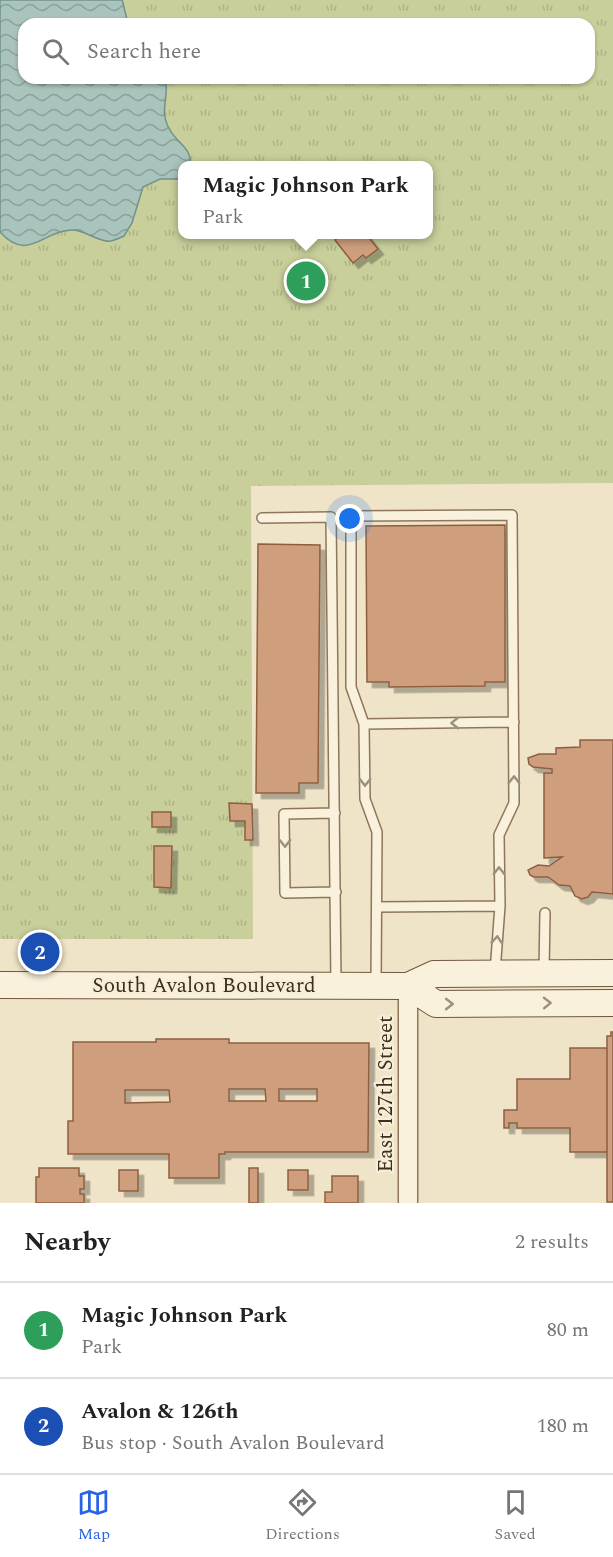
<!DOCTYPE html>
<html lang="en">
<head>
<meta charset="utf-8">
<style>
	body { margin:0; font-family:Spectral,serif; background:#f2f2f2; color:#222 }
	.you { position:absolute; left:350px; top:519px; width:21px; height:21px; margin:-15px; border:4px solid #fff; border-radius:50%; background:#1a73e8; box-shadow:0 0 0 9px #1a73e833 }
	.badge { display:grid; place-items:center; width:39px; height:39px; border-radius:50%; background:#2563eb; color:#fff; font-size:20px; font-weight:700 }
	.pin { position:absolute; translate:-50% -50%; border:3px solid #fff; box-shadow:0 2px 6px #0006 }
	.popup { position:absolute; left:178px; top:161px; width:255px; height:78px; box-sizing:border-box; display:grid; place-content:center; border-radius:12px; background:#fff; filter:drop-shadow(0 2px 4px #0005); font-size:20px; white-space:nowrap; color:#767676 }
	.popup b { font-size:22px; color:#222 }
	.popup::after { content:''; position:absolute; left:50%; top:100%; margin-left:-12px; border:12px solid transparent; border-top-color:#fff }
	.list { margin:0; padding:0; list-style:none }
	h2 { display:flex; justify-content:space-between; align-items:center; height:78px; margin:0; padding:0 24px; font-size:26px }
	h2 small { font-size:20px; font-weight:400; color:#767676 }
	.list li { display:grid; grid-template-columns:39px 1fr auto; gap:18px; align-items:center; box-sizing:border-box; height:96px; padding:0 24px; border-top:2px solid #e0e0e0 }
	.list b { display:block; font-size:22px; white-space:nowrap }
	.list p { margin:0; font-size:20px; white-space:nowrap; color:#767676 }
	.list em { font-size:20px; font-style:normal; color:#767676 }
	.icon { flex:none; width:33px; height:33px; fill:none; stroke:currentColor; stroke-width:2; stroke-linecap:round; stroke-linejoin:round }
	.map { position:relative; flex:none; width:613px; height:1203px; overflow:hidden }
	.search { position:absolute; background:#fff; box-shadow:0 2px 4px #0004; left:18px; right:18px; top:18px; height:66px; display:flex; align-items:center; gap:15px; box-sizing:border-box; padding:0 21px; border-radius:18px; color:#767676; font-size:22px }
	.sheet { height:270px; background:#fff }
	nav { display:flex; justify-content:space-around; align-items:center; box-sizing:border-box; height:84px; border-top:2px solid #e0e0e0; background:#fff; font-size:16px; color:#767676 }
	nav a { display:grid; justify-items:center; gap:3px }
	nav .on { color:#2563eb }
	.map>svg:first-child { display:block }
	.park { fill:url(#park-tufts); fill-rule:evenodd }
	.water { fill:url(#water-waves); stroke:#6f938a; stroke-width:1.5 }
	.building { fill:#cf9f7d; stroke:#8d5f41; stroke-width:1.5; fill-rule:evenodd; filter:url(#shadow) }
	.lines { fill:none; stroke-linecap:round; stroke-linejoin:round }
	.lane-casing { stroke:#8d765c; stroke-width:12 }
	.street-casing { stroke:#8d765c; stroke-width:21 }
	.secondary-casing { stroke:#6f573f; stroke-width:28 }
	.lane { stroke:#faf1dc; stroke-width:9 }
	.street { stroke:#faf1dc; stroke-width:18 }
	.secondary { stroke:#faf1dc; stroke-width:26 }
	.oneway { stroke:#9c907e }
	.labels { text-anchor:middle; stroke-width:4.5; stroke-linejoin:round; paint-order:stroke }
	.street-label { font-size:21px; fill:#3d2e20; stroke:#f7eed8 }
</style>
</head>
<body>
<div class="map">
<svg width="613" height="1203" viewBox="0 0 613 1203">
	<defs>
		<pattern id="park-tufts" width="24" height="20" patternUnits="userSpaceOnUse" patternTransform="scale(1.5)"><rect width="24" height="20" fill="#c9cf9b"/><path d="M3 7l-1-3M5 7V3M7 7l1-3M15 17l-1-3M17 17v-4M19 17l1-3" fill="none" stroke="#aeb285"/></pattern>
		<pattern id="water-waves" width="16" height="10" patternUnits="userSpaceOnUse" patternTransform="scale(1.5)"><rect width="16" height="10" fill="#a9c4bc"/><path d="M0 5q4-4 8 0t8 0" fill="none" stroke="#8ba098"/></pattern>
		<filter id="shadow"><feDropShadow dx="5.5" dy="5.5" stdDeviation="0" flood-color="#0004"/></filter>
	</defs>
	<rect width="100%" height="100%" fill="#f0e4c8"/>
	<!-- park -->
	<path class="park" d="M0 0H613V483L251 486 253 939H0ZM24 24H589V78H24ZM183 166H429V234H183Z"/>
	<!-- water -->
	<path class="water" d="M0 0H122L123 3 128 24H24V78H159L166 84C168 101 159 112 170 130 177 143 193 149 190 165L183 166V174L177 179H160L143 187 132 223 124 236C120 238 115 240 111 241 98 243 85 229 71 230 42 231 28 263 0 232Z"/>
	<!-- building -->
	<path class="building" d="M342 234H366L378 249 366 258 363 255 353 263 335 240Z
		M505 525V682H485V686L389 687V682H367L366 526Z
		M258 544 320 545 318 783H299V793H256Z
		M580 740H613V894L592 892 588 897 582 899 575 896 570 886 559 885 548 877H534L530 875 528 870 538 865 549 866 562 857 544 858V773H552V769L533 767 529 764 528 758 539 754H556V748L580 747Z
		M229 803 252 804 253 840H245V821H230Z
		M152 812H171V827H152Z
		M154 846H172L171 888 154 887Z
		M611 1032H613V1202H607V1036H611Z
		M156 1039H229V1043H369L368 1152H225V1154H219V1178H169V1154H68V1121H73V1042H156ZM229 1089H265L266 1101H229ZM279 1089H317V1101H279ZM125 1090H169L170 1102 125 1103Z
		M570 1048H607V1152H570V1128H517V1123H509V1128H504V1110H517V1079H570Z
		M39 1168H79V1176H84V1189H80V1194H84V1203H36V1177H39Z
		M249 1168H258V1203H249Z
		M119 1170H138V1191H119Z
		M288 1170H308V1190H288Z
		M332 1176H358V1203H325V1192H332Z"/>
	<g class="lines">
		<defs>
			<path id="lane" d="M262 518 331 517 336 983
				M364 724 514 722
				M335 813 284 814 285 893 336 892
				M377 907 500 906
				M544 971 545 913
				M376 983 377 832 365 799 364 724 351 687V516L512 515 514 803 499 835 500 906 495 972"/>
			<path id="street" d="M408 1203V986"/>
			<path id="secondary" d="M0 985 408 986 434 974 613 973
				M408 986 436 1004 613 1003"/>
		</defs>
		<!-- lane casing -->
		<use href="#lane" class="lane-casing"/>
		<!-- street casing -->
		<use href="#street" class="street-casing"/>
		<!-- secondary casing -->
		<use href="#secondary" class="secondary-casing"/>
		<!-- lane -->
		<use href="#lane" class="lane"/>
		<!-- street -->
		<use href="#street" class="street"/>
		<!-- secondary -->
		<use href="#secondary" class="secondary"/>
	</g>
	<!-- one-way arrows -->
	<defs><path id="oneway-chevron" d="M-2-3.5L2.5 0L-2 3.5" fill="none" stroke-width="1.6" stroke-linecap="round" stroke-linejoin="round" transform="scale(1.5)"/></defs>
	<g class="oneway">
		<use href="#oneway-chevron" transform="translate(455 723) rotate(179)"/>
		<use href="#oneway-chevron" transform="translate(514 780) rotate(-90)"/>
		<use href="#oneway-chevron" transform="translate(365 782) rotate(90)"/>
		<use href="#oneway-chevron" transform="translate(285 843) rotate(89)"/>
		<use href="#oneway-chevron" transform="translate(499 871) rotate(-90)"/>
		<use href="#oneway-chevron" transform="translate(497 940) rotate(-86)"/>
		<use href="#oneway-chevron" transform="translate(547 1003) rotate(-1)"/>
		<use href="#oneway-chevron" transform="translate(449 1004)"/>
	</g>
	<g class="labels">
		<!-- street labels -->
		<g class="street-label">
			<text x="204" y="992">South Avalon Boulevard</text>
			<text transform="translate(385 1094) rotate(-90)" y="7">East 127th Street</text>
		</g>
	</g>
</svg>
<div class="you"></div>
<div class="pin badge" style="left:306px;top:281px;background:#2e9e5b">1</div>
<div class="popup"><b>Magic Johnson Park</b>Park</div>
<div class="pin badge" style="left:40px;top:952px;background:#1a4fb4">2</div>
<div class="search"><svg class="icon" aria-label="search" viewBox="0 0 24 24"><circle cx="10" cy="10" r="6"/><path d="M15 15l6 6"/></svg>Search here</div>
</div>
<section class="sheet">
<h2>Nearby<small>2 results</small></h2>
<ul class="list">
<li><span class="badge" style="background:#2e9e5b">1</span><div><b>Magic Johnson Park</b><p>Park</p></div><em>80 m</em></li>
<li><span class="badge" style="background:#1a4fb4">2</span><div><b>Avalon &amp; 126th</b><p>Bus stop · South Avalon Boulevard</p></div><em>180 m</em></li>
</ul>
</section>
<nav>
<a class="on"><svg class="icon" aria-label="map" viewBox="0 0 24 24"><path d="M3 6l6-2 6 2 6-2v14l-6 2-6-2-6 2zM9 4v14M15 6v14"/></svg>Map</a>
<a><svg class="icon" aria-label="directions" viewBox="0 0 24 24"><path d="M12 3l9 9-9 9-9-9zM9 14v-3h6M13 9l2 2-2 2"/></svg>Directions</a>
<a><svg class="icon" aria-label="saved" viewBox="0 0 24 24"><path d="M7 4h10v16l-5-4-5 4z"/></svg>Saved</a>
</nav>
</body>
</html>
